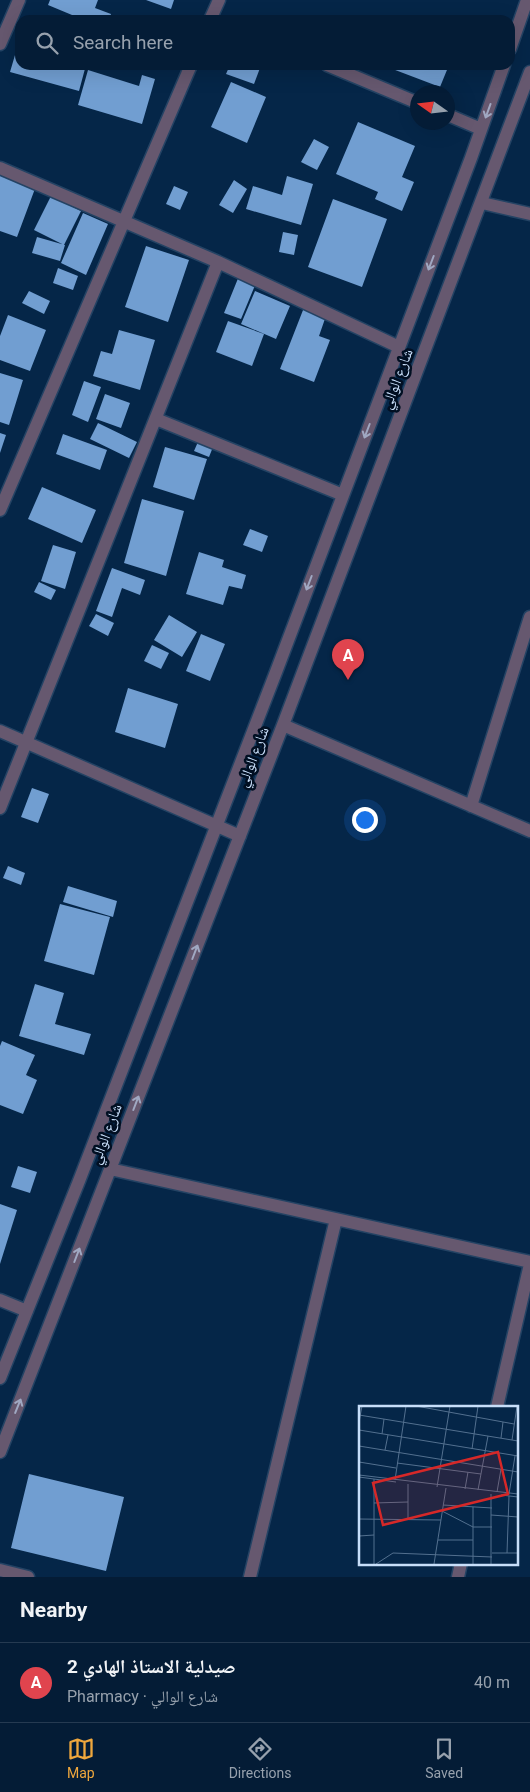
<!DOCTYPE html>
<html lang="en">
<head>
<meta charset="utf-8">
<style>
	body { margin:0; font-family:Roboto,"Noto Naskh Arabic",sans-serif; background:#122942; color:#f1f3f6 }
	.compass { position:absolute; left:410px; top:85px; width:45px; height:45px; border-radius:50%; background:#041c36; box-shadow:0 5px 20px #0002; rotate:284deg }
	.you { position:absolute; left:364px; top:819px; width:18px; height:18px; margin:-12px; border:4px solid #fff; border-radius:50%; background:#1a73e8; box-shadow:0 0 0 8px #1a73e833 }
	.badge { display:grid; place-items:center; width:32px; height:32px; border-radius:50%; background:#efa73d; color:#fff; font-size:16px; font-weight:700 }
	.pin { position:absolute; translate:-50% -41px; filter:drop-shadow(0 1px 2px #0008) }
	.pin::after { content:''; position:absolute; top:26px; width:18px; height:15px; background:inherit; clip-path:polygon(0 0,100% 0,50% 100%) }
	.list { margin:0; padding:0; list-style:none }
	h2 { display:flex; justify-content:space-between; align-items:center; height:65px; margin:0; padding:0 20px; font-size:21px }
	h2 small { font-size:16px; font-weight:400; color:#97a1ad }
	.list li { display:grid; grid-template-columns:32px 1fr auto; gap:15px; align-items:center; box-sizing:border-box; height:80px; padding:0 20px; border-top:1px solid #253a51 }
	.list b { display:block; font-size:19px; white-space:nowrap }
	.list p { margin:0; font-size:16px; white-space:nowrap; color:#97a1ad }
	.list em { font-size:16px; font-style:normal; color:#97a1ad }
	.icon { flex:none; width:28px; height:28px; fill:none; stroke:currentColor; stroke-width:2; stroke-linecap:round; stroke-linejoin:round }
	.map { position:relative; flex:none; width:530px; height:1577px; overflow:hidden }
	.search { position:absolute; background:#041c36; box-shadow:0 5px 20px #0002; left:15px; right:15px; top:15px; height:55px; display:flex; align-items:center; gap:12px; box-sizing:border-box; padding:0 18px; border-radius:15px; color:#97a1ad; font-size:19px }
	.sheet { height:145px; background:#041c36 }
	nav { display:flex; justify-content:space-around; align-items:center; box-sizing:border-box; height:70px; border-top:1px solid #253a51; background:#041c36; font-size:14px; color:#97a1ad }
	nav a { display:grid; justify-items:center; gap:2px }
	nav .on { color:#efa73d }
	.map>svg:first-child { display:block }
	.building { fill:#719ed1 }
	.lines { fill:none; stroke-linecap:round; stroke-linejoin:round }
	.minor-casing { stroke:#244364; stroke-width:15 }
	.minor { stroke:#66586f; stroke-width:12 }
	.oneway { stroke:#a0a8c2 }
	.labels { text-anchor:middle; stroke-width:5; stroke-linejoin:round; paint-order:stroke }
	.street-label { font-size:15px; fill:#c7def9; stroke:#010f22 }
	.inset-road { fill:none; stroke:#53708f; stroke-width:1 }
	.view { fill:#d62828; fill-opacity:0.15; stroke:#d62828; stroke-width:2.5 }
	.inset-edge { fill:none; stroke:#c7def9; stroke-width:2.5 }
</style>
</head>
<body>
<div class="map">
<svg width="530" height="1577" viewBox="0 0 530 1577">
	<rect width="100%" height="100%" fill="#052648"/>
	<!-- building -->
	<path class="building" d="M50 0H98L95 8 111 14 109 20H71L72 15 48 5Z
		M146 0H174L171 9Z
		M20 38V65H86L79 91 10 72Z
		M230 65H251L260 68 254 84 226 74Z
		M382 65H449L440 87Z
		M88 70 139 86 142 75 155 79 142 124 78 105Z
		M231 82 266 97 247 143 211 127Z
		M358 122 415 146 402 177 414 182 402 211 375 199 378 192 336 174Z
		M314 139 329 147 317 170 301 162Z
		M0 173 36 186 17 237 0 231Z
		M287 176 313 184 301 225 246 209 253 186 282 195Z
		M234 180 247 189 233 213 219 205Z
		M174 186 188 192 180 210 166 204Z
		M51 196 81 211 64 245 34 230Z
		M333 199 387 219 362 287 308 267Z
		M83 213 108 224 86 275 61 263Z
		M283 232 298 235 294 255 279 252Z
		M37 237 65 245 60 261 32 253Z
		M146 246 189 260 168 322 125 307Z
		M58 268 78 276 73 290 53 283Z
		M239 276 256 283 241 319 224 313Z
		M29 291 50 301 44 314 22 303Z
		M255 291 290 306 276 339 241 324Z
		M305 305 327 313 319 336 330 340 314 382 280 369Z
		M8 315 46 330 30 371 0 360V336Z
		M228 321 264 334 252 366 216 352Z
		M119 330 155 340 140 390 93 376 101 351 112 354Z
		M0 373 23 380 9 425 0 422Z
		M84 381 101 387 88 422 72 415Z
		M105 394 130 403 121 428 96 419Z
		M98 423 137 442 129 458 90 439Z
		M0 433 6 435 0 453Z
		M63 434 107 450 100 470 56 454Z
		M201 435 215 442 209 457 194 451Z
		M165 447 207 459 194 500 153 487Z
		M42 487 96 510 82 543 28 519Z
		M142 499 184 511 166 576 124 563Z
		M250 529 268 536 262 552 243 545Z
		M53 545 76 552 65 589 41 581Z
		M199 552 224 560 222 567 246 575 242 589 229 586 223 605 186 594Z
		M112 568 145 580 140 595 122 588 112 617 96 611Z
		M39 582 56 590 51 600 34 592Z
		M96 614 114 623 108 636 89 626Z
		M169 615 197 632 182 657 154 640Z
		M201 634 225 644 210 681 186 671Z
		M152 645 169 653 161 669 144 661Z
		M128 688 178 704 165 748 115 732Z
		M32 788 49 794 38 823 21 817Z
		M8 866 25 873 21 885 3 878Z
		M68 886 117 901 113 917 63 902Z
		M60 904 110 917 94 975 44 961Z
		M35 984 64 993 55 1024 91 1034 84 1055 19 1036Z
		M2 1041 35 1055 26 1075 37 1080 23 1114 0 1105V1046Z
		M18 1166 37 1172 30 1193 11 1187Z
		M0 1204 17 1210 0 1264Z
		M29 1474 124 1497 106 1571 11 1548Z"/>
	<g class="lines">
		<defs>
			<path id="minor" d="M210 20 219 0
				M0 44 19 0
				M510 49 527 0
				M327 65 418 103
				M448 115 481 129
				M0 168 218 262 399 347
				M482 203 530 214
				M156 419 343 495
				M0 510 191 65
				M283 725 530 831
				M0 731 240 836
				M471 806 530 617
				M0 808 218 262
				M110 1169 530 1262
				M0 1300 27 1311
				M0 1378 79 1181 276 672 471 158 504 65
				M497 1407 530 1264
				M0 1452 283 725 530 72
				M0 1570 28 1577
				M250 1577 336 1219
				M458 1577 461 1563"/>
		</defs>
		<!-- minor casing -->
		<use href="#minor" class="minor-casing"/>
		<!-- minor -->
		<use href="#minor" class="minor"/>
	</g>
	<!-- one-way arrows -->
	<defs><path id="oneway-shaft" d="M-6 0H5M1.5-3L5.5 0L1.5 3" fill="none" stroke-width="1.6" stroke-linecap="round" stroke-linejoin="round" transform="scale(1.25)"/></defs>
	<g class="oneway">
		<use href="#oneway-shaft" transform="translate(488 111) rotate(110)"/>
		<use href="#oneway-shaft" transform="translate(431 263) rotate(111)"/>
		<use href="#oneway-shaft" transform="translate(367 431) rotate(111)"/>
		<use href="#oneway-shaft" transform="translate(309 583) rotate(111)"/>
		<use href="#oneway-shaft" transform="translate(195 952) rotate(-69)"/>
		<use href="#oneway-shaft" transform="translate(136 1103) rotate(-69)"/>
		<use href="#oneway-shaft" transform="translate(77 1255) rotate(-69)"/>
		<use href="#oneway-shaft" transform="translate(18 1406) rotate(-68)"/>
	</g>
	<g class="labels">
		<!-- street labels -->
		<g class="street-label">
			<text transform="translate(397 379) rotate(-69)" y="5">شارع الوالي</text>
			<text transform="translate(253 757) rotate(-69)" y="5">شارع الوالي</text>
			<text transform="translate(106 1134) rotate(-69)" y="5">شارع الوالي</text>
		</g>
	</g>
	<!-- overview -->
	<g transform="translate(359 1406)">
		<rect width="159" height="159" fill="#052648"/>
		<path class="inset-road" d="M57 0 155 18M0 9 159 35M0 16 3 0M0 24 159 50M23 28 25 13M142 32 144 16M153 34 158 0M0 40 159 66M113 43 119 0M26 44 29 29M0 56 37 62M38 57 122 68M0 69 159 88M0 71 37 76M15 73V158M36 74 47 0M49 78V113M78 81 91 0M106 83 109 66M119 84 129 30M138 86 142 63M150 88 156 50M142 89 159 91M15 97 49 96M84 99 133 102M83 105 114 121H133M132 109 159 111M0 113 82 114M0 130 15 129M79 134H114M133 147H159M148 147 150 90M17 158 34 147 133 151M75 158 87 82M114 158V101M132 158V88"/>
		<path class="view" d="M139 46 149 88 24 119 14 77Z"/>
		<rect width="159" height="159" class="inset-edge"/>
	</g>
</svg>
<svg class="compass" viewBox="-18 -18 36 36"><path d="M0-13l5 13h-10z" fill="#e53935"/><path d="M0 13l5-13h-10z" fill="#97a1ad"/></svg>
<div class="you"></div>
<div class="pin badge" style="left:348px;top:680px;background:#e0444e">A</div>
<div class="search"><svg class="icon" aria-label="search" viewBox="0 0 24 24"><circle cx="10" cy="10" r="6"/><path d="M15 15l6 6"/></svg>Search here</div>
</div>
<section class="sheet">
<h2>Nearby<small></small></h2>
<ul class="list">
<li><span class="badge" style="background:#e0444e">A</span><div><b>صيدلية الاستاذ الهادي 2</b><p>Pharmacy · شارع الوالي</p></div><em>40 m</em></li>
</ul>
</section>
<nav>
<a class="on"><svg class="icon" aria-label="map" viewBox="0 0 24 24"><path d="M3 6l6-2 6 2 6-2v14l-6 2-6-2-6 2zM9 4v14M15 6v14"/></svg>Map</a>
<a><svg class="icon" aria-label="directions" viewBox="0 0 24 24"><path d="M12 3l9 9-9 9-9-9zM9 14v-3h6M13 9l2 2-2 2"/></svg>Directions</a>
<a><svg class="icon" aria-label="saved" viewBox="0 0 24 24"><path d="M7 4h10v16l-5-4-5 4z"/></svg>Saved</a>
</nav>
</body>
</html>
